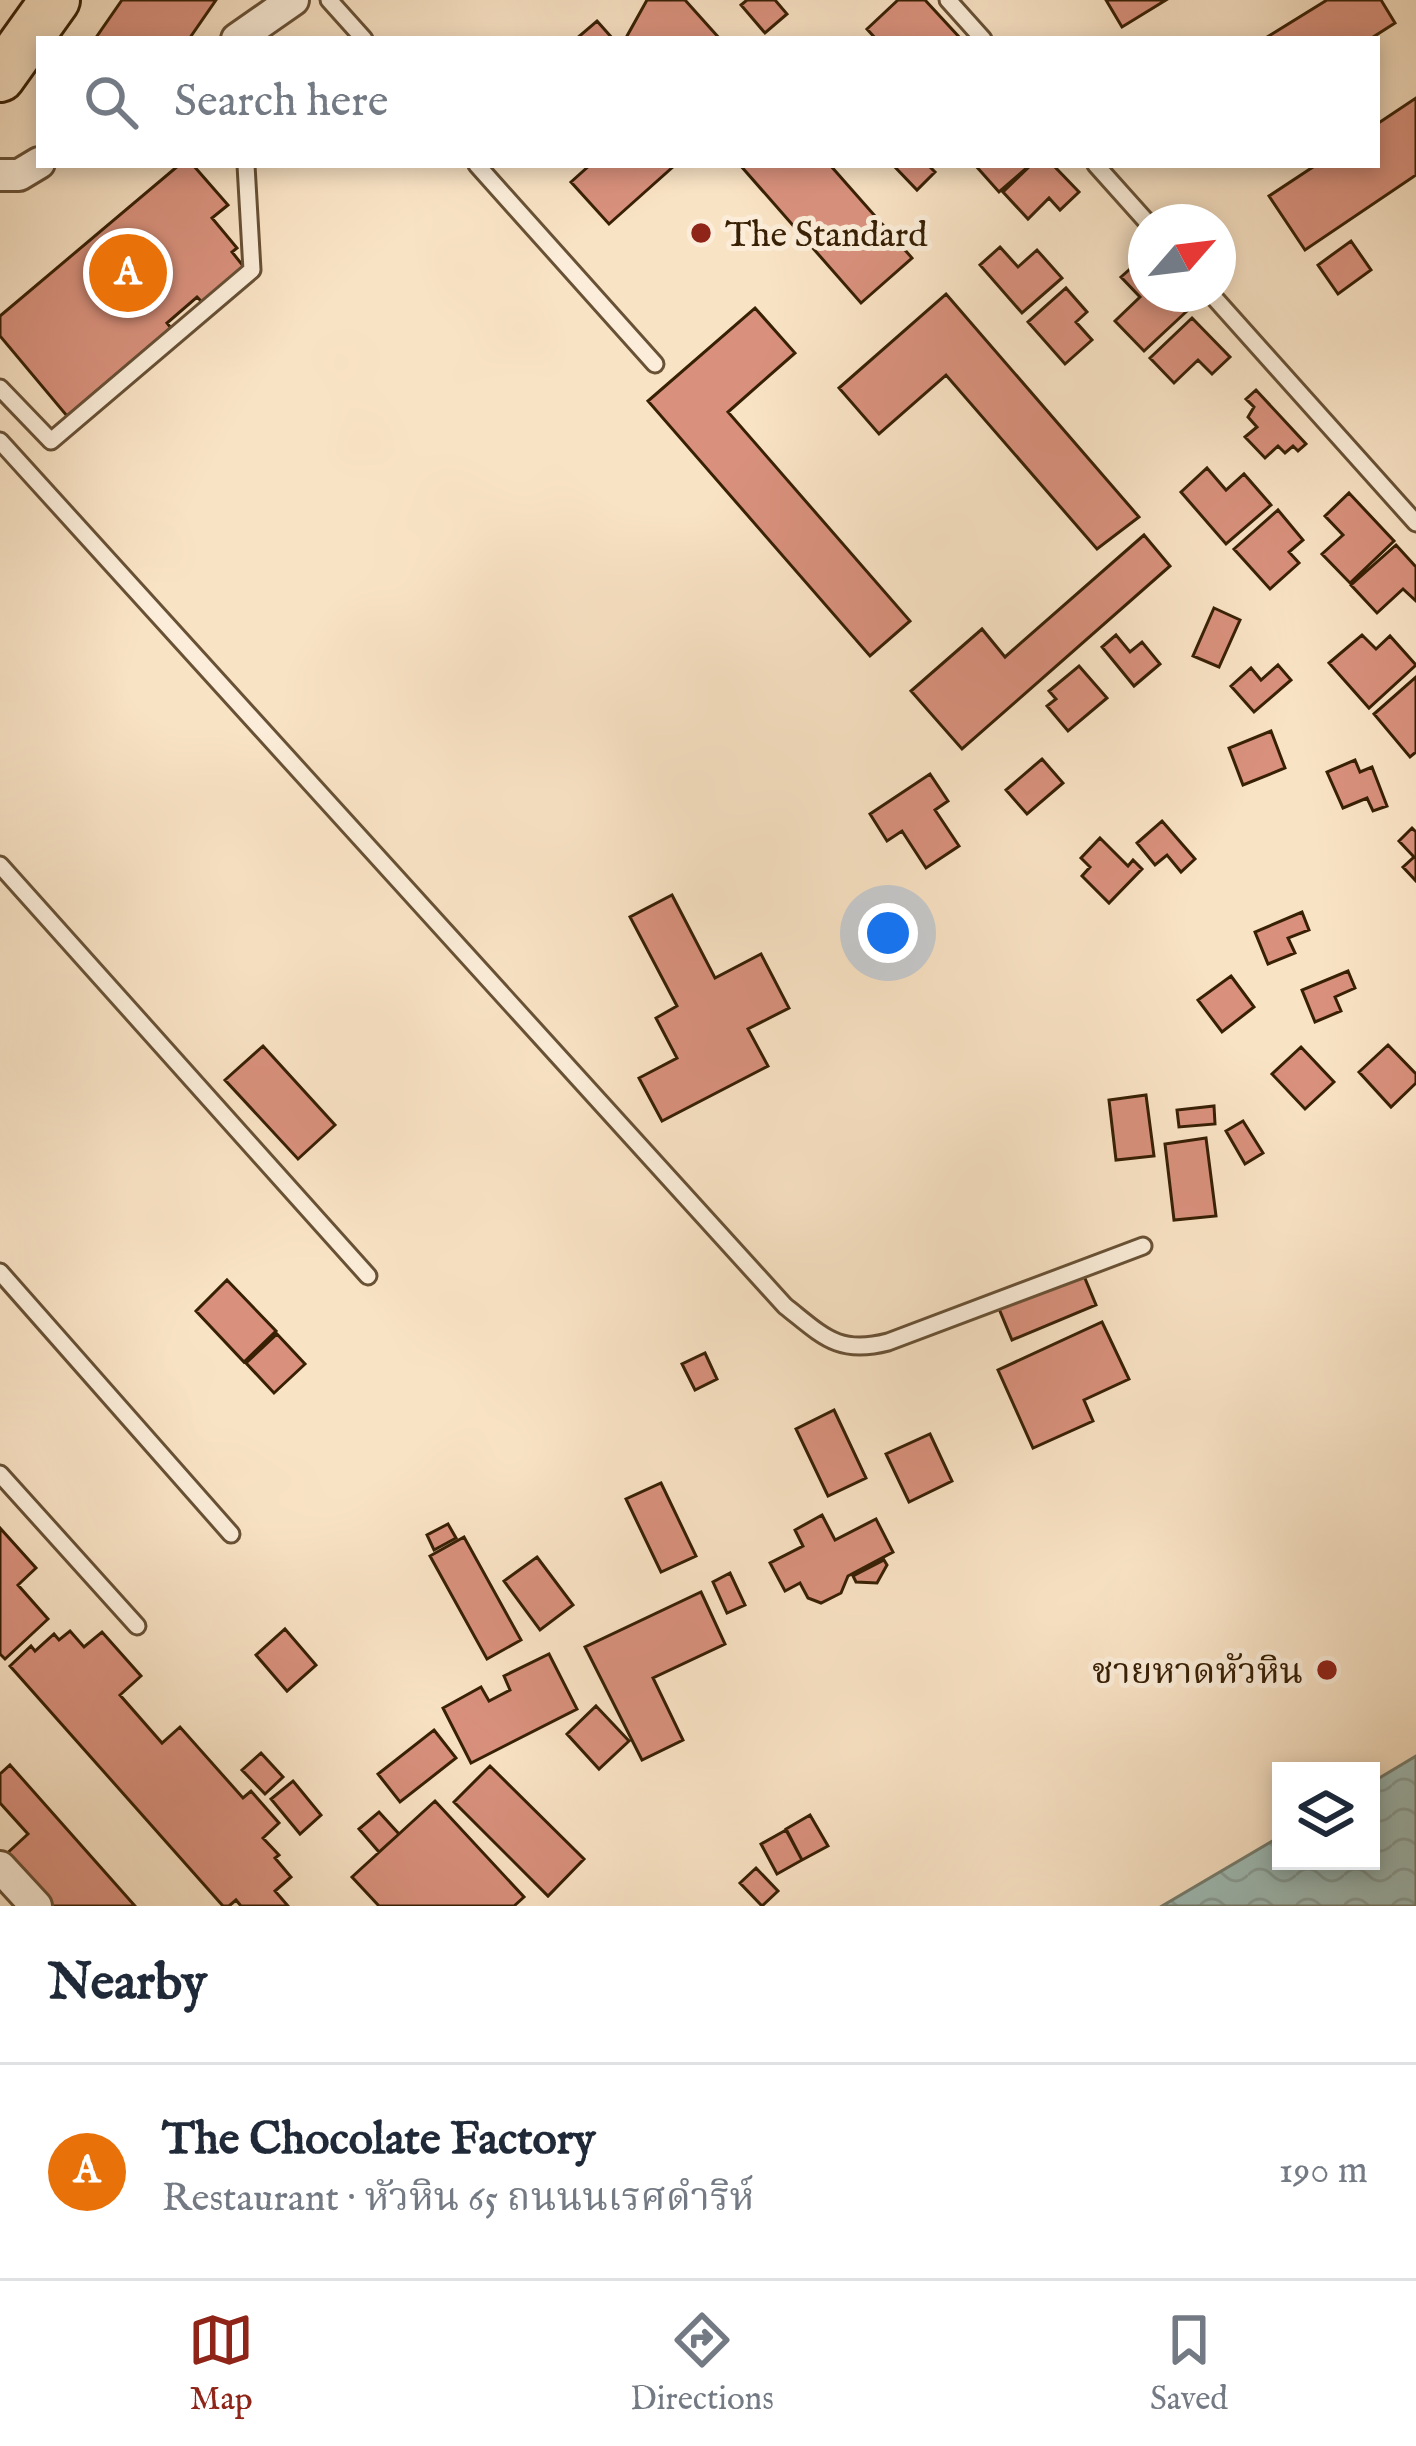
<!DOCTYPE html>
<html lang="en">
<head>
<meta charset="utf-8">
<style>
	body { margin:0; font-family:"IM FELL English","Noto Serif Thai",serif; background:#f6f6f7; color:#1f2937 }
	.controls { position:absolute; right:36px; bottom:36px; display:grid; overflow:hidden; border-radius:0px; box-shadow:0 6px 18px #0003 }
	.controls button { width:108px; height:108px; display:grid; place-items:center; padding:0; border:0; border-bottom:3px solid #e0e1e3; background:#fff; color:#1f2937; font:60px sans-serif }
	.compass { position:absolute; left:1128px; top:204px; width:108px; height:108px; border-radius:50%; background:#fff; box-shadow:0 6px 18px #0003; rotate:62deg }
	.you { position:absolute; left:888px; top:933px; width:42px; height:42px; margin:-30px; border:9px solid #fff; border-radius:50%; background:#1a73e8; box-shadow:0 0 0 18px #1a73e833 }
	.badge { display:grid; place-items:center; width:78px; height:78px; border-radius:50%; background:#8f2418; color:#fff; font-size:39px; font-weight:700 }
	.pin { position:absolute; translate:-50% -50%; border:6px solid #fff; box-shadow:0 3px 12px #0006 }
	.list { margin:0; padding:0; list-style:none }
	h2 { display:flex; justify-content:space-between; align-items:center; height:156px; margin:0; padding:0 48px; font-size:51px }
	h2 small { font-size:39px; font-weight:400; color:#747a83 }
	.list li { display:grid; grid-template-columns:78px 1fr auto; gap:36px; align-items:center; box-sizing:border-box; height:216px; padding:0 48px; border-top:3px solid #e0e1e3 }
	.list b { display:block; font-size:45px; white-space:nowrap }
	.list p { margin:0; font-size:39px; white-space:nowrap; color:#747a83 }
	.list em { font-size:39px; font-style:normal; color:#747a83 }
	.icon { flex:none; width:66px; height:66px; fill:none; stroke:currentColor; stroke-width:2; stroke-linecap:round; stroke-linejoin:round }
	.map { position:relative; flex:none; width:1416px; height:1906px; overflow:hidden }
	.search { position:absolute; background:#fff; box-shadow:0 6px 18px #0003; left:36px; right:36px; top:36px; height:132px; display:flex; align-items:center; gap:30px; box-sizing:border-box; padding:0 42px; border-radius:0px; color:#747a83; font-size:45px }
	.sheet { height:372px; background:#fff }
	nav { display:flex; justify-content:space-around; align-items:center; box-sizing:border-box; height:168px; border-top:3px solid #e0e1e3; background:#fff; font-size:33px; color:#747a83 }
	nav a { display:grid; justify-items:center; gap:6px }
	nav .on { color:#8f2418 }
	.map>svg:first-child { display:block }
	.water { fill:url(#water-waves); stroke:#757e70; stroke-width:3 }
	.building { fill:#d9917d; stroke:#382005; stroke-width:3 }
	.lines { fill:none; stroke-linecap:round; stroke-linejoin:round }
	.service-casing { stroke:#685135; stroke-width:21 }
	.minor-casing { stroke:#685135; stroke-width:36 }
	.primary-casing { stroke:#382005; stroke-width:54 }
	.service { stroke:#fbedd9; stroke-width:15 }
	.minor { stroke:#fbedd9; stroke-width:30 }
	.primary { stroke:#f9e3c5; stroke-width:48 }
	.poi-dot { fill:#8f2418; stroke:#fbedd9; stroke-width:4.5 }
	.labels { text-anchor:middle; stroke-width:10; stroke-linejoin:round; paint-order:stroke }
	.poi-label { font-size:36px; fill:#382005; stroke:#fbedd9; text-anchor:start }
</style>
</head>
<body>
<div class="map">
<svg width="1416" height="1906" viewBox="0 0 1416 1906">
	<defs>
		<pattern id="water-waves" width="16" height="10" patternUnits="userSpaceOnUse" patternTransform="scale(3)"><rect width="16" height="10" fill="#9ebdb8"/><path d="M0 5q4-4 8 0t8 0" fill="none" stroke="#89a29d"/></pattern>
	</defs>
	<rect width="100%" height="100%" fill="#f9e3c5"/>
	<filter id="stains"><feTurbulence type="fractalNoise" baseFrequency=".00167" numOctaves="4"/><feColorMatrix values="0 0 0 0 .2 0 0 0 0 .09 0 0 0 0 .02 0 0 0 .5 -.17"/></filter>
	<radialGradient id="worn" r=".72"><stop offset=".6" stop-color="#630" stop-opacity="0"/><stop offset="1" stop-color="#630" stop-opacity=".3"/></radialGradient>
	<!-- water -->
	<path class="water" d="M1416 1756V1906H1162L1281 1836V1861H1371V1783Z"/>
	<!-- building -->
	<path class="building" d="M122 0H216L189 39H95Z
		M647 0H685L720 39H629L627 36Z
		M747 0H775L787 14 765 33 741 5Z
		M898 0H925L961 39H876L867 29Z
		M1106 0H1166L1122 27Z
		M1327 0H1381L1395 23 1370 39H1264Z
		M597 21 613 39H576Z
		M1416 98V175L1305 250 1269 196 1316 165H1377V124Z
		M179 165H193L228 205 212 218 237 248 232 252 244 267 202 302 197 297 167 323 171 328 67 416 0 336V316Z
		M590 165H675L609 224 571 182Z
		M740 165H830L912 258 861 303Z
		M893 165H928L935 172 917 190Z
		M975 165H1030L999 192Z
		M1031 165H1053L1079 192 1060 210 1049 198 1028 219 1003 192Z
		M1351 241 1371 270 1338 294 1318 265Z
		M1000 247 1018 267 1037 250 1062 278 1022 313 980 265Z
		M1139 261 1146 268V294H1171L1187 311 1144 351 1115 321 1140 297 1121 277Z
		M1066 288 1087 312 1076 322 1092 340 1065 364 1028 322Z
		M946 294 1139 517 1097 549 946 375 879 434 839 388Z
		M755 308 795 353 728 412 910 621 870 656 648 401Z
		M1192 318 1230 357 1212 374 1198 360 1174 383 1150 358Z
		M1256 390 1306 444 1298 451 1293 446 1285 453 1278 446 1265 458 1245 437 1257 427 1248 417 1254 407 1246 399Z
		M1207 468 1226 490 1244 474 1271 505 1226 544 1181 492Z
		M1349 493 1394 541 1350 583 1322 554 1343 535 1325 516Z
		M1278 510 1303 540 1289 552 1299 563 1270 589 1234 549Z
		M1144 535 1170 566 962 749 911 691 982 629 1005 657Z
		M1396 545 1416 567V601L1403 589 1377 613 1351 585Z
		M1214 608 1240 620 1219 667 1193 656Z
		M1116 635 1130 652 1142 642 1160 664 1134 686 1102 647Z
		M1362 635 1376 649 1390 636 1416 665 1369 708 1329 663Z
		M1278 665 1291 680 1254 712 1231 686 1251 668 1261 680Z
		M1079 666 1107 698 1068 731 1047 706 1056 699 1049 691Z
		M1416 677V752L1410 757 1374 714Z
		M1271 731 1285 768 1243 785 1229 748Z
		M1042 759 1063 783 1027 814 1006 790Z
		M1355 760 1360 772 1372 767 1387 806 1373 811 1367 798 1343 808 1327 772Z
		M930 774 948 801 935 810 959 846 926 868 902 831 887 841 870 814Z
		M1162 821 1195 859 1181 872 1167 855 1155 865 1137 843Z
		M1412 828 1416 832V881L1403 867 1414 857 1399 841Z
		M1100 838 1128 866 1133 860 1142 869 1109 903 1082 876 1090 867 1081 858Z
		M672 895 715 978 761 954 789 1008 748 1029 768 1066 662 1121 639 1078 677 1058 656 1018 677 1006 630 917Z
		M1302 912 1309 930 1288 938 1295 953 1268 964 1255 932Z
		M1348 971 1355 988 1335 997 1341 1011 1315 1022 1302 990Z
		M1231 976 1254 1007 1222 1032 1198 1000Z
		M1388 1045 1416 1074V1083L1391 1107 1359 1072Z
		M263 1046 335 1125 298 1159 225 1080Z
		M1301 1047 1334 1082 1305 1109 1272 1074Z
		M1146 1095 1154 1156 1116 1160 1109 1100Z
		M1214 1106 1215 1124 1179 1127 1177 1110Z
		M1243 1121 1263 1153 1245 1164 1226 1131Z
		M1206 1138 1216 1216 1174 1220 1165 1144Z
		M1079 1264 1096 1305 1012 1340 995 1299Z
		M227 1280 276 1331 244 1362 196 1311Z
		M1102 1322 1129 1379 1084 1400 1093 1421 1033 1448 998 1370Z
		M277 1334 305 1364 274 1393 246 1363Z
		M705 1353 717 1379 695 1390 682 1364Z
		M834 1410 866 1478 828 1496 796 1429Z
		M930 1434 952 1481 909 1502 886 1454Z
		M661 1483 696 1556 661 1572 626 1499Z
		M822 1515 835 1540 876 1519 893 1552 848 1576 841 1593 821 1603 808 1598 800 1583 785 1591 770 1563 803 1546 795 1530Z
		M448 1524 456 1538 434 1550 427 1535Z
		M0 1528 36 1568 18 1585 48 1619 5 1659 0 1654Z
		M464 1537 521 1640 487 1659 430 1556Z
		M537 1557 573 1605 540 1630 504 1581Z
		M884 1560 887 1565 877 1583 856 1582 853 1576Z
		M730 1573 745 1605 727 1613 713 1582Z
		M701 1592 725 1644 653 1678 683 1740 642 1760 585 1647Z
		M285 1629 316 1665 287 1691 256 1655Z
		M70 1631 84 1647 102 1632 141 1676 120 1695 162 1743 180 1727 243 1798 251 1791 279 1823 263 1838 279 1855 275 1858 291 1877 275 1891 288 1906H241L236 1900 229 1906H223L10 1666 31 1646 35 1651 54 1634 59 1640Z
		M549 1654 577 1709 471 1763 443 1708 481 1687 489 1701 510 1690 504 1676Z
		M596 1706 629 1741 599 1769 567 1734Z
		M434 1730 456 1758 400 1802 378 1774Z
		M261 1753 283 1777 265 1794 242 1770Z
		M10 1765 135 1906H47L3 1857 28 1834 0 1803V1774Z
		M490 1766 584 1859 548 1896 454 1802Z
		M293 1781 321 1815 300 1834 271 1799Z
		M435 1801 524 1897 514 1906H379L352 1877Z
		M379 1812 399 1834 379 1852 359 1829Z
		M810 1815 828 1846 802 1860 786 1829Z
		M786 1830 802 1860 777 1874 761 1844Z
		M756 1868 778 1891 762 1906 740 1883Z"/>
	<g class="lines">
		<defs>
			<path id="service" d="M329 0 364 39
				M948 0 983 39
				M477 165 655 364
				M1096 165 1147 222
				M1211 294 1416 523
				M0 388 51 441 252 270 246 165
				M0 441 785 1306C823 1336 838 1355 888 1342L1143 1246
				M0 865 368 1276
				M0 1272 231 1534
				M0 1474 137 1626"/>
			<path id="minor" d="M237 39 293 0
				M0 175H19L39 163
				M0 1867 36 1906"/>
			<path id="primary" d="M0 77 55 0"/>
		</defs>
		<!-- service casing -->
		<use href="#service" class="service-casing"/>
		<!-- minor casing -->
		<use href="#minor" class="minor-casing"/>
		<!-- primary casing -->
		<use href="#primary" class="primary-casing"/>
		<!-- service -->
		<use href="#service" class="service"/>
		<!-- minor -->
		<use href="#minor" class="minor"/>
		<!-- primary -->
		<use href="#primary" class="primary"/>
	</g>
	<!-- markers -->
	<g class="poi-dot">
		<circle cx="701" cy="233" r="12"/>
		<circle cx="1327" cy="1670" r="12"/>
	</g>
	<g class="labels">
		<!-- poi labels -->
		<g class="poi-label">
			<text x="725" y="246">The Standard</text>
			<text x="1303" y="1683" text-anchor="end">ชายหาดหัวหิน</text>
		</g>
	</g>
	<rect width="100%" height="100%" filter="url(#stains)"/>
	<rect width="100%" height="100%" fill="url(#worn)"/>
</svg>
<div class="controls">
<button><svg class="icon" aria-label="layers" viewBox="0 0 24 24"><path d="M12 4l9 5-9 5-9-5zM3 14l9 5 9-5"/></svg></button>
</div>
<svg class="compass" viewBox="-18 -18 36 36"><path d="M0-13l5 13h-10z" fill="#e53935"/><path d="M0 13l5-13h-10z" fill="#747a83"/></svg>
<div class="you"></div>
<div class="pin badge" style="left:128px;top:273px;background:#e8710a">A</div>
<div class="search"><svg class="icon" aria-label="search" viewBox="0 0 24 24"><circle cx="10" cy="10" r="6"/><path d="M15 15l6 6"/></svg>Search here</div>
</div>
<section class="sheet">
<h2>Nearby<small></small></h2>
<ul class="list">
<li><span class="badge" style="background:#e8710a">A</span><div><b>The Chocolate Factory</b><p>Restaurant · หัวหิน 65 ถนนนเรศดำริห์</p></div><em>190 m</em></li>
</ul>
</section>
<nav>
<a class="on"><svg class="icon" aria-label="map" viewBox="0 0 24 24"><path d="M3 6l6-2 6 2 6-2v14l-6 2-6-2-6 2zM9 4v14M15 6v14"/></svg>Map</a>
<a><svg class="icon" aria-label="directions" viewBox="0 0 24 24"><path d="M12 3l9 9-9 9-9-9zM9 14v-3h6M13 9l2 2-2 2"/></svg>Directions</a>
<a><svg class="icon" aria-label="saved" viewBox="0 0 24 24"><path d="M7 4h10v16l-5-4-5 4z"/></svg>Saved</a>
</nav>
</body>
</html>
